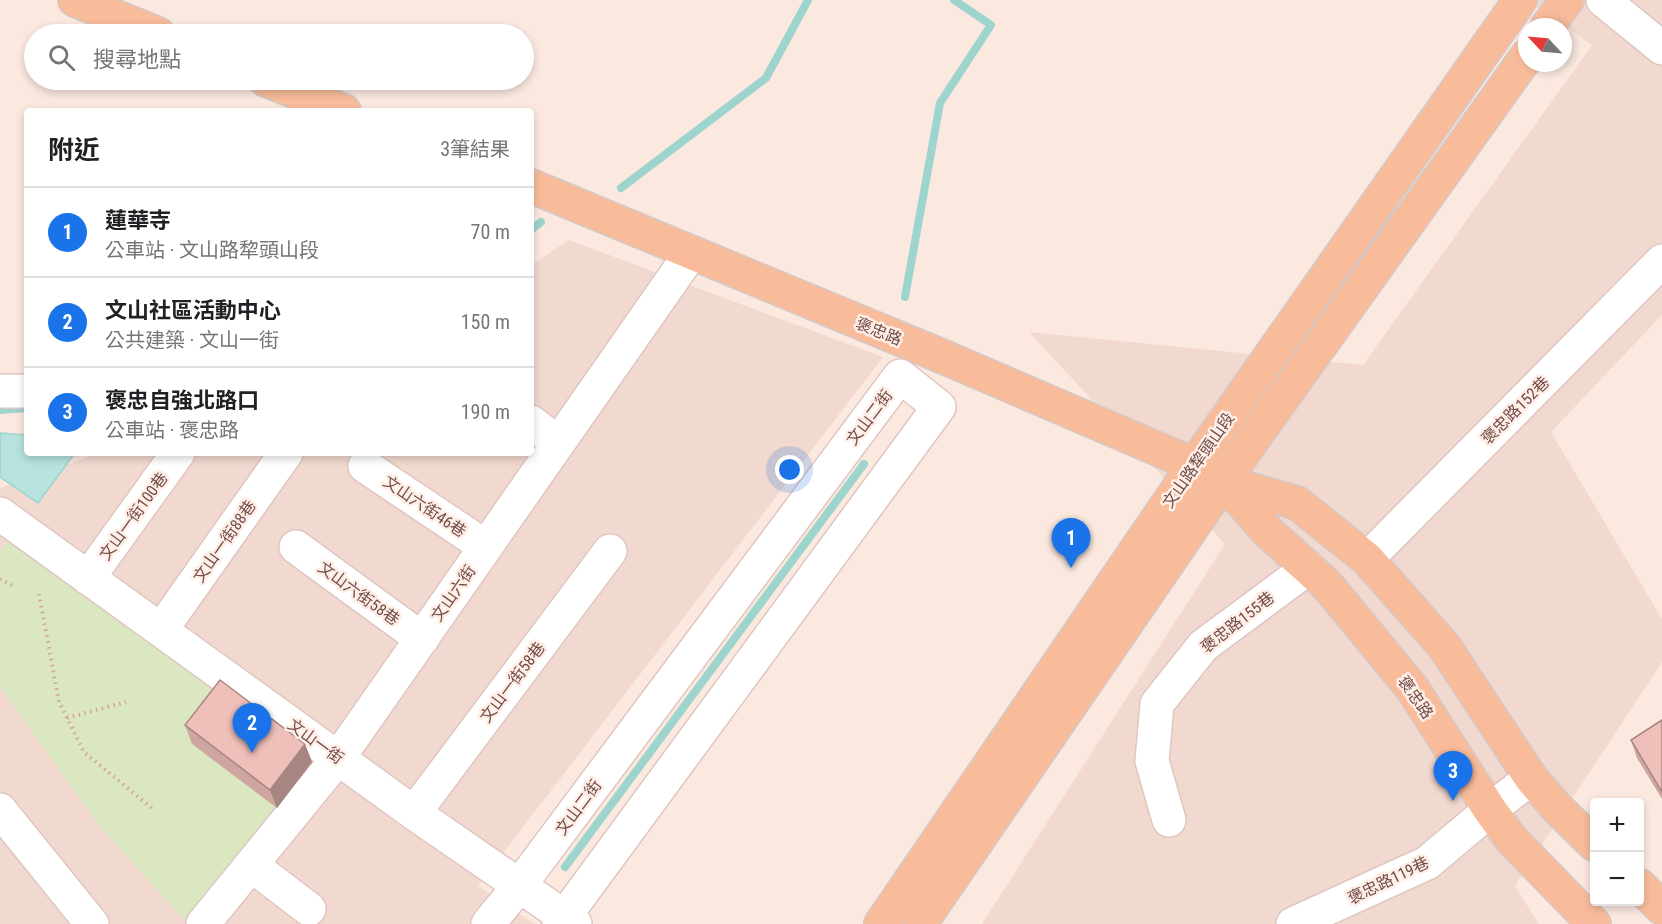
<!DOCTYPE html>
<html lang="zh-TW">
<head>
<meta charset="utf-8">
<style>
	body { margin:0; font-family:"Roboto Condensed","Noto Sans TC",sans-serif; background:#f6f6f6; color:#202124 }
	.controls { position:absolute; right:18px; bottom:18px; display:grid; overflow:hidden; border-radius:6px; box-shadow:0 3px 9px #0003 }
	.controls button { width:54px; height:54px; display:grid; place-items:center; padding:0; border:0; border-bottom:2px solid #e0e0e0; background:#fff; color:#202124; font:30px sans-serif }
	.compass { position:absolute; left:1518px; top:18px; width:54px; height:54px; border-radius:50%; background:#fff; box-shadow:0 3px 9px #0003; rotate:296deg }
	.you { position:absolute; left:790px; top:470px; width:21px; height:21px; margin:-15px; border:4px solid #fff; border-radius:50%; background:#1a73e8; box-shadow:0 0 0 9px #1a73e833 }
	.badge { display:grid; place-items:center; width:39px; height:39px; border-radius:50%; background:#1a73e8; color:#fff; font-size:20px; font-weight:700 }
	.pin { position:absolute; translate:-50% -50px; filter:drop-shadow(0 2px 3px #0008) }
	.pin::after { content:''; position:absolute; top:32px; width:21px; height:18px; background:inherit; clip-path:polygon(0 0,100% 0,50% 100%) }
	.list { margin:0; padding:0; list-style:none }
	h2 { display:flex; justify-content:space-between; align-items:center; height:78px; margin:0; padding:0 24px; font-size:26px }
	h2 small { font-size:20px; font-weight:400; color:#757577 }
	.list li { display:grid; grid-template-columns:39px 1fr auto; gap:18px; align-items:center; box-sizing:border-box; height:90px; padding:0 24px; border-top:2px solid #e0e0e0 }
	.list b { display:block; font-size:22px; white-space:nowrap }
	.list p { margin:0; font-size:20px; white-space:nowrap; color:#757577 }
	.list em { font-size:20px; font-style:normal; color:#757577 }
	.icon { flex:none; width:33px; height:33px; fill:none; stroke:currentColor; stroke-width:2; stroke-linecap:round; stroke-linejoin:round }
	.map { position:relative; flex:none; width:1662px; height:924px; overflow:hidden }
	.search { position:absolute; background:#fff; box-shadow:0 3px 9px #0003; left:24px; top:24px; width:510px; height:66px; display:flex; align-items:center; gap:15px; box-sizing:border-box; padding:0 21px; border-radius:33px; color:#757577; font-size:22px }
	.panel { position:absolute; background:#fff; box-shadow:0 3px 9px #0003; left:24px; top:108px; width:510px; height:348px; border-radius:6px }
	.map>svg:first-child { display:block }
	.residential { fill:#f2d9cf }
	.green { fill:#dbe7c0 }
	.water { fill:#b6e3dd; stroke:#9dd4ce; stroke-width:1.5 }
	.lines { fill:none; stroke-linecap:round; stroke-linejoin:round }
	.stream { stroke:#9dd4ce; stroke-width:8 }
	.minor-casing { stroke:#e0c6c0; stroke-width:36 }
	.major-casing { stroke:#d4c9c8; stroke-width:36 }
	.path { stroke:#d3a39d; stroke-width:4; stroke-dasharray:1.5 4.5; stroke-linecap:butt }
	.minor { stroke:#fff; stroke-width:33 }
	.major { stroke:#f8bc9b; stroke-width:33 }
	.wall { fill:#cea59f }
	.shaded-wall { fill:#a78682 }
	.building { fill:#efc0b9; stroke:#a78682; stroke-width:1.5 }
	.labels { text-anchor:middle; stroke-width:5; stroke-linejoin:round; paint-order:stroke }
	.street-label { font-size:16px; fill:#714c49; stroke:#feeee6 }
</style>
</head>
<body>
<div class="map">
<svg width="1662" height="924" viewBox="0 0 1662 924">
	<rect width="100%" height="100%" fill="#fbe9e0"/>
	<!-- residential -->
	<path class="residential" d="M1527 0H1662V315L1551 432 1662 619V662L1515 886 1539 924H982L1225 544 1029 332 1363 365 1592 45Z
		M569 240 883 357 478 886 534 924H0V488L100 453H531V265Z"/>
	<!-- green -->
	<path class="green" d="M11 536 324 761 186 922 99 825 0 687V552Z"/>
	<!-- water -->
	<path class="water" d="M0 433 27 435V453H75L38 503 0 477Z"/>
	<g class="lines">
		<!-- stream -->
		<path class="stream" d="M621 188 766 78 808 0
			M531 230 541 222
			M905 297 940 103 991 25 954 0
			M0 410 27 408
			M565 867 864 464"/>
		<defs>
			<path id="minor" d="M1603 0 1662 48
				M0 391H27
				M531 422 558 443
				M365 466 486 547
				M0 514 414 813 575 924
				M296 547 422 639
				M1367 559 1662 261
				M88 578 178 453
				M161 630 286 453
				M0 810 92 924
				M414 813 610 551
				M1169 820 1152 761 1157 704 1203 646 1308 568
				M251 865 309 909
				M203 924 339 757 691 253
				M488 924 519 886 900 376 939 407 559 924
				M1293 924 1427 863 1490 810 1531 778"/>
			<path id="major" d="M75 0 158 34
				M1547 27 1567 0
				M266 80 344 111
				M531 186 939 355 1195 465 1224 482 1297 503 1367 559 1444 646 1531 778 1558 809 1594 844
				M1224 482 1268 532 1327 585 1412 688 1490 810 1512 840 1594 924
				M1640 886 1662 908
				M881 924 1208 445 1520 0
				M920 924 1237 462 1527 56"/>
		</defs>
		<!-- minor casing -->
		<use href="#minor" class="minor-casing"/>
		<!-- major casing -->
		<use href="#major" class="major-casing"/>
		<!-- path -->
		<path class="path" d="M0 579 13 586
			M39 594 59 702 84 752 153 809
			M67 718 126 702"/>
		<!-- minor -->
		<use href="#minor" class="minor"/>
		<!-- major -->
		<use href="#major" class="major"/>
	</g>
	<!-- wall -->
	<path class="wall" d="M1662 720V799L1637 758 1631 740Z
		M185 725 305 744 312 762 277 808 192 744Z"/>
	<!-- shaded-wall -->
	<path class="shaded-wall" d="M305 744 312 762 277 808 270 790Z"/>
	<!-- building -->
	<path class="building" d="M220 680 305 744 270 790 185 725Z
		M1662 720V792L1631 740Z"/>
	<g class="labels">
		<!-- street labels -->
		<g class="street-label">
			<text transform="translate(879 331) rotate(22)" y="6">褒忠路</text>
			<text transform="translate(1515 410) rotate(-45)" y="6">褒忠路152巷</text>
			<text transform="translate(869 417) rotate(-53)" y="6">文山二街</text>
			<text transform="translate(1198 460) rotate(-55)" y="6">文山路犂頭山段</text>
			<text transform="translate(425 506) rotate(34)" y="6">文山六街46巷</text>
			<text transform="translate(133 516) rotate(-54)" y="6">文山一街100巷</text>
			<text transform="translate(224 541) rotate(-55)" y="6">文山一街88巷</text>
			<text transform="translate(359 593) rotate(36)" y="6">文山六街58巷</text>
			<text transform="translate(453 593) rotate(-55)" y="6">文山六街</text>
			<text transform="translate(1237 622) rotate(-38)" y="6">褒忠路155巷</text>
			<text transform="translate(512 682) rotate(-53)" y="6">文山一街58巷</text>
			<text transform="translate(1416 697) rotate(55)" y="6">褒忠路</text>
			<text transform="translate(316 741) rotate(36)" y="6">文山一街</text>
			<text transform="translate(578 807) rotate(-53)" y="6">文山二街</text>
			<text transform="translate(1388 880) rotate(-26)" y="6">褒忠路119巷</text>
		</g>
	</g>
</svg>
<div class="controls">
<button>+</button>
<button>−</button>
</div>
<svg class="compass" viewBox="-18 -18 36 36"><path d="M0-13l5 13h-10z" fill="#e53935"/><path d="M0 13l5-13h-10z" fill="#757577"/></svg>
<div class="you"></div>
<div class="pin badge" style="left:1071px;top:568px">1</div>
<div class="pin badge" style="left:252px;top:753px">2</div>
<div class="pin badge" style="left:1453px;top:801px">3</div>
<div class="search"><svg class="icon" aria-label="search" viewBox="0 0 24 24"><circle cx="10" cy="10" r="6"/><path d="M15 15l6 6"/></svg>搜尋地點</div>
<section class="panel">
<h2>附近<small>3筆結果</small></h2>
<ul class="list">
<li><span class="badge">1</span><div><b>蓮華寺</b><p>公車站 · 文山路犂頭山段</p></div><em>70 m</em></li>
<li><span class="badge">2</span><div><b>文山社區活動中心</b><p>公共建築 · 文山一街</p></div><em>150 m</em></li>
<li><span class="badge">3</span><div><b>褒忠自強北路口</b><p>公車站 · 褒忠路</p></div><em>190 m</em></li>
</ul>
</section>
</div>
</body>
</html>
